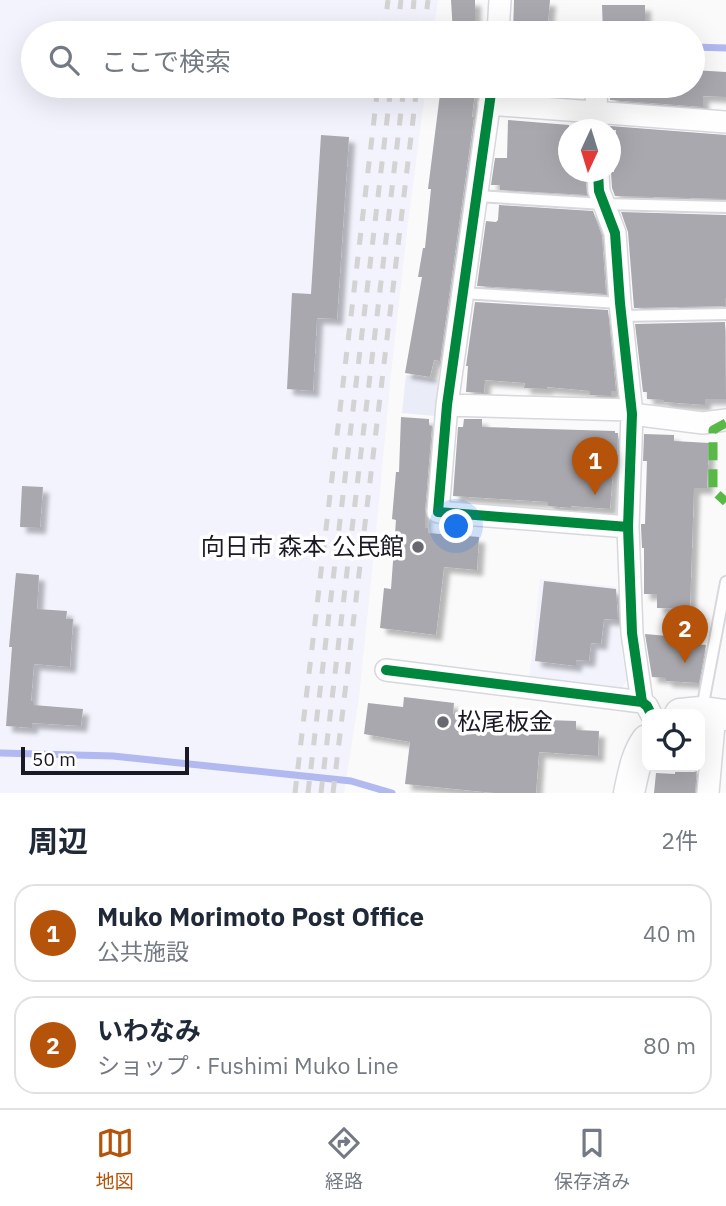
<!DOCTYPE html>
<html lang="ja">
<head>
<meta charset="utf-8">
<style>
	body { margin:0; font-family:"IBM Plex Sans","Noto Sans JP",sans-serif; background:#f2f2f3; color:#1f2937 }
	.controls { position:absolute; right:21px; bottom:21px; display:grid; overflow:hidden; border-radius:14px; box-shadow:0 7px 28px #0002 }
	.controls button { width:63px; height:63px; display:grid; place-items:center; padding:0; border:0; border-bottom:2px solid #e0e1e3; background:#fff; color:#1f2937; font:35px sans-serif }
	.compass { position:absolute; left:558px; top:119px; width:63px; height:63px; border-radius:50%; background:#fff; box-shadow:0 7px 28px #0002; rotate:184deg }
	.scale { position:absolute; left:21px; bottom:18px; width:168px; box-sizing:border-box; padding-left:7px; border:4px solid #191a26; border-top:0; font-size:19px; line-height:24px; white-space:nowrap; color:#191a26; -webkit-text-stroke:5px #fff; paint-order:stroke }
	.you { position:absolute; left:457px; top:527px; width:24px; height:24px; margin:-18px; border:5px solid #fff; border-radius:50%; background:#1a73e8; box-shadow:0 0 0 10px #1a73e833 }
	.badge { display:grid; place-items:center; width:46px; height:46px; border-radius:50%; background:#b45309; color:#fff; font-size:23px; font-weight:700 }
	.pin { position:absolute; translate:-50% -58px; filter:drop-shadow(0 2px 4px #0008) }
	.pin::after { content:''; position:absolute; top:37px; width:24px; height:21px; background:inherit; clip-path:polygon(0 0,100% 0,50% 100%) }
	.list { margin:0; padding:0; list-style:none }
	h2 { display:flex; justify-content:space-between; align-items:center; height:91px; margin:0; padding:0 28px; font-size:30px }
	h2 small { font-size:23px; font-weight:400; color:#747a83 }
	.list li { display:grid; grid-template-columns:46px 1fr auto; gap:21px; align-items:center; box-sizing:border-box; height:98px; margin:0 14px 14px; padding:0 14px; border:2px solid #e0e1e3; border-radius:21px }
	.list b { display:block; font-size:26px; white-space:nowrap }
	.list p { margin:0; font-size:23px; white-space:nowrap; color:#747a83 }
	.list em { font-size:23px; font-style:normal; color:#747a83 }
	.icon { flex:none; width:38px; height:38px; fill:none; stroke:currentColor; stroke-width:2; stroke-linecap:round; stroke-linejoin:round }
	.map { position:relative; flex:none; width:726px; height:793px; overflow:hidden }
	.search { position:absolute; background:#fff; box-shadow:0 7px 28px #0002; left:21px; right:21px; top:21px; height:77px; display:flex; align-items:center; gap:18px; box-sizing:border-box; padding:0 24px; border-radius:38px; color:#747a83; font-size:26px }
	.sheet { height:315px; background:#fff }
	nav { display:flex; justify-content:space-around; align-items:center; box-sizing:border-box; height:98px; border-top:2px solid #e0e1e3; background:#fff; font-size:19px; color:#747a83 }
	nav a { display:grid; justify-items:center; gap:4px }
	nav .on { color:#b45309 }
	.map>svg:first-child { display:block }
	.built { fill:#f2f3fc }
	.green { fill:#eaecf7 }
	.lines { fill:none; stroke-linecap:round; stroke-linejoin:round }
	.stream { stroke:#b2b8f0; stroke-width:7 }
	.building { fill:#a8a8ae; filter:url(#shadow) }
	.service-casing { stroke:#d7d8de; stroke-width:14 }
	.minor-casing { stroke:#d7d8de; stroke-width:24 }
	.secondary-casing { stroke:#d7d8de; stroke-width:33 }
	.service { stroke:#fefefe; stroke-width:10 }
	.minor { stroke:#fefefe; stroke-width:21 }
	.secondary { stroke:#fefefe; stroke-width:30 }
	.rail { stroke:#d3d3d3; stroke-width:5; stroke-dasharray:12 12; stroke-linecap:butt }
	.quiet { stroke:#58b947; stroke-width:9; stroke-dasharray:18 9; stroke-linecap:butt }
	.cycleway-casing { stroke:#fff; stroke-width:15 }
	.cycleway { stroke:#00873e; stroke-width:10 }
	.poi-dot { fill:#686870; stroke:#fff; stroke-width:2.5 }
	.labels { text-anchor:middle; stroke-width:7; stroke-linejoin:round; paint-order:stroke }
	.poi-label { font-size:24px; fill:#191a26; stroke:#fff; text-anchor:end }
</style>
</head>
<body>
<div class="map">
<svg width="726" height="793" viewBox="0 0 726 793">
	<defs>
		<filter id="shadow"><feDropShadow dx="6" dy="6" stdDeviation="2" flood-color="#0004"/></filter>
	</defs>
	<rect width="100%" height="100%" fill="#fafafa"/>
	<!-- built -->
	<path class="built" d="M0 0H438L433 33H33V86H426L407 230 391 374 376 533 359 697 344 793H0Z
		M540 579 617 587 622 654 627 681 620 690 529 681Z"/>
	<!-- green -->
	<path class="green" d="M406 375 441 381 436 416 402 413Z"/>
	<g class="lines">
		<!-- stream -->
		<path class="stream" d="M693 47 726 48
			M0 753 113 756 351 781 392 793"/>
	</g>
	<!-- building -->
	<path class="building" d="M451 0H475V33H453Z
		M514 0H550L547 33H513Z
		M602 5H645V33H603Z
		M693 70 726 72V97L703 96V107L610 100 611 86H693Z
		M441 86H472L471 91 475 92 472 117H474L440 361 434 360 430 377 405 373 422 277H418L423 248H425L431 189H428Z
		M508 120 569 125V172H585L587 195 500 190V185H491L495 158H507Z
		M610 126 726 135V199L615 196 612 188 611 172H614L616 130H610Z
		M321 135 349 137 337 319 317 318 313 391 287 389 292 293 311 294Z
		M499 205 593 211 602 236 606 294 477 286 486 221 496 222 498 220Z
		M621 212 726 215V298H725V306L634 308 628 232Z
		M475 302 608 310 616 391H611V396L590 395V391L547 387V389L524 388 525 383 485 380 484 393 466 392 468 366H466Z
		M725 322 726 399H705V405L664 402V400L647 399V392H643L635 324Z
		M401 417 429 419V425L432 426 425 511V528H428V533L479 537 477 570 444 567 436 635 380 628 384 588 391 589 396 520 392 519 396 472H399Z
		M464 419H482V427L615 431V433H618L617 459H614L610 509 571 506V508L548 506V502L453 496 458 427H463Z
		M644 434 674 435V441L709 443 707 488H694L690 609 657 608V594H644V548H642L641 527V524H645L647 461H643Z
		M22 486 43 487 40 528 20 527Z
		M16 573 39 575 37 609 67 611 66 619H73L70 667 34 664 31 701H33V705L83 709 81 726 32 723V728L6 726 12 647H9Z
		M544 581 616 589 618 620 604 619 601 644 591 643 589 661 576 660V666L535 661Z
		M645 634 667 636V642L706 645 699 683 666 681V678L652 677Z
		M404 697 454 703 453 714 486 719V718L545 726 546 720 576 721V730L599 731 598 756 539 752 536 793H494L405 784 410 742 364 734 368 703 403 707Z
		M675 767H697L695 793H654L656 773 675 774Z"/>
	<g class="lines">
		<defs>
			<path id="service" d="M477 196 603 204 726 207
				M463 293 620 303
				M621 316 726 314
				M702 709 726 582"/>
			<path id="minor" d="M498 33 500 0
				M492 86 447 405 438 512 628 527
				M596 86 597 130
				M489 104 726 122
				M598 172 599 191 615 233 620 303 632 414 628 527 632 633 642 702 647 706 651 714
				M447 405 631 410
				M632 414 703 423 726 420
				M386 670 642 702
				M708 793 715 713"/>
			<path id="secondary" d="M680 714 701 712 726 715
				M629 793C633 775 636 755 647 740"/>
		</defs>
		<!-- service casing -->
		<use href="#service" class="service-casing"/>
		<!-- minor casing -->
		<use href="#minor" class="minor-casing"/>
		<!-- secondary casing -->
		<use href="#secondary" class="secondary-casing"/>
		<!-- service -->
		<use href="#service" class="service"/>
		<!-- minor -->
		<use href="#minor" class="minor"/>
		<!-- secondary -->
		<use href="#secondary" class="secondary"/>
		<!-- rail -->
		<path class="rail" d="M384 33 388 0
			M397 33 401 0
			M411 33 414 0
			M424 33 428 0
			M295 793 378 86
			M308 793 391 86
			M321 793 404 86
			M333 793 417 86"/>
		<!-- quiet -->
		<path class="quiet" d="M726 423 713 430V490L726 502"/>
		<defs>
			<path id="cycleway" d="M492 86 447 405 438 512 628 527
				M598 172 599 191 615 233 620 303 632 414 628 527 632 633 642 702 647 706 651 714
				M386 670 642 702"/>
		</defs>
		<!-- cycleway casing -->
		<use href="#cycleway" class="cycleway-casing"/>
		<!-- cycleway -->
		<use href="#cycleway" class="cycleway"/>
	</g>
	<!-- markers -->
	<g class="poi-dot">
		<circle cx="418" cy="547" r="7"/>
		<circle cx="443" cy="722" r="7"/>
	</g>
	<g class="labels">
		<!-- poi labels -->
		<g class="poi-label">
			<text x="404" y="555">向日市 森本 公民館</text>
			<text x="457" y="730" text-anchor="start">松尾板金</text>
		</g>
	</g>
</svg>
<div class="controls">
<button><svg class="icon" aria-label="locate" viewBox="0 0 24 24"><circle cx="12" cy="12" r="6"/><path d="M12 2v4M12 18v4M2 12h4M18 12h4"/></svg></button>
</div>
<svg class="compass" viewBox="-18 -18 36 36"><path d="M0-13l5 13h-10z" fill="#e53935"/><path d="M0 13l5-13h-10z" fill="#747a83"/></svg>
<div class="scale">50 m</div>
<div class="you"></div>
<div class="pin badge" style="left:595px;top:495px">1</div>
<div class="pin badge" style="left:685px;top:663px">2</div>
<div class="search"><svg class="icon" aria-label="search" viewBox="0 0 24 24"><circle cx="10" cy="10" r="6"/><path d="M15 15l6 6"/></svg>ここで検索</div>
</div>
<section class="sheet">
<h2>周辺<small>2件</small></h2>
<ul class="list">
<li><span class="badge">1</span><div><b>Muko Morimoto Post Office</b><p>公共施設</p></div><em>40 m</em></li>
<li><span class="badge">2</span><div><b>いわなみ</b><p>ショップ · Fushimi Muko Line</p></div><em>80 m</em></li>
</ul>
</section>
<nav>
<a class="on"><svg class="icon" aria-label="map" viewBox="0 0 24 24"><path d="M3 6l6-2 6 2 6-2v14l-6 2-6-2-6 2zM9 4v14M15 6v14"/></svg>地図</a>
<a><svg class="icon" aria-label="directions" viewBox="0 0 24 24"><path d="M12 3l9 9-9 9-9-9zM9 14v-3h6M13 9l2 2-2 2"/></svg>経路</a>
<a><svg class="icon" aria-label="saved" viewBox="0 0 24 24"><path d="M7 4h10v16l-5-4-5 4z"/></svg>保存済み</a>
</nav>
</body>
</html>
